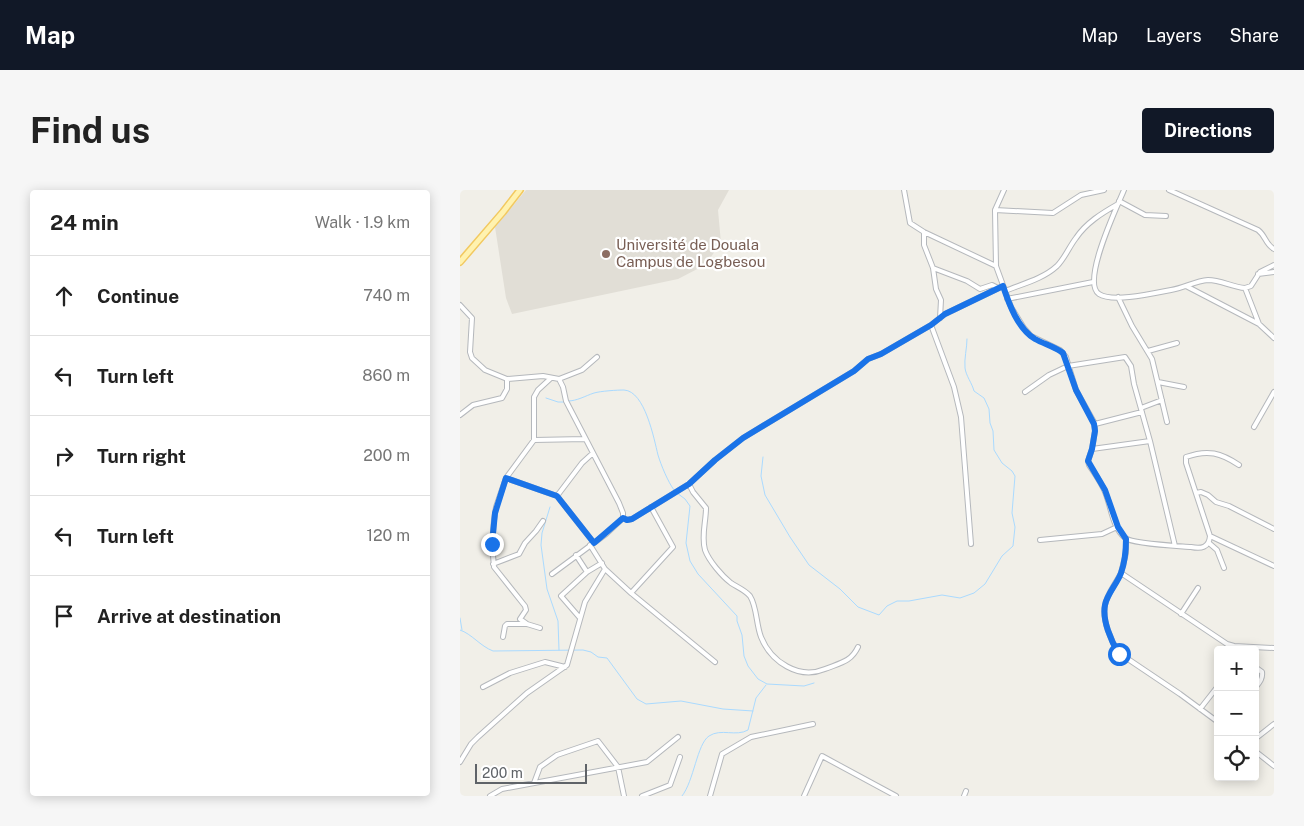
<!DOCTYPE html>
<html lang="en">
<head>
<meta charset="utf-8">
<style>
	body { margin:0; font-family:"Public Sans",sans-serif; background:#f6f6f6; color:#222 }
	.controls { position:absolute; right:15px; bottom:15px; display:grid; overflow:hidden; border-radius:5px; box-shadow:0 2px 12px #0003 }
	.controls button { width:45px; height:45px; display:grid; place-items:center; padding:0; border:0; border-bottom:1px solid #e0e0e0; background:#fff; color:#222; font:25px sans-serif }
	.scale { position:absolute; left:15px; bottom:12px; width:112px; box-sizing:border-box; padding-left:5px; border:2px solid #5f6368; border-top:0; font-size:14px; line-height:18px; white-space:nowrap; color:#5f6368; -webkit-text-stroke:4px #fff; paint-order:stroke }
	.stop { position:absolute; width:15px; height:15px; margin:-11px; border:4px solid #1a73e8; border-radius:50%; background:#fff }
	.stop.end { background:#1a73e8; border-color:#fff; box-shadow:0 1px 5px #0008 }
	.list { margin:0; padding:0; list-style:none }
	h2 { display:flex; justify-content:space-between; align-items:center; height:65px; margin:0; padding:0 20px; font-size:21px }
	h2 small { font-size:16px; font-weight:400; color:#767676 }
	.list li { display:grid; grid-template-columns:32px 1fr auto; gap:15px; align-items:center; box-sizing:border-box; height:80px; padding:0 20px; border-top:1px solid #e0e0e0 }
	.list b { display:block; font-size:19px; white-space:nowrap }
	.list em { font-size:16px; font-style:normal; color:#767676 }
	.icon { flex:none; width:28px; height:28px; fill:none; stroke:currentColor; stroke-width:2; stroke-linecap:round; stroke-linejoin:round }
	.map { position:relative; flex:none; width:814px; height:606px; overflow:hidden; border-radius:5px }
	header { display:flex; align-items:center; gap:30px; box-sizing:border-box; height:70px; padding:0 25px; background:#111827; color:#fff }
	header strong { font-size:24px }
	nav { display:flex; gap:28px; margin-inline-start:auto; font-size:18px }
	.intro { display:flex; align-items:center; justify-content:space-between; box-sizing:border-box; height:120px; padding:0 30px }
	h1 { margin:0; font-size:35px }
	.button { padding:12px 22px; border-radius:5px; background:#111827; color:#fff; font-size:18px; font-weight:700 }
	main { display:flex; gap:30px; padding:0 30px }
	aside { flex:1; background:#fff; border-radius:5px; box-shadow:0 2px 12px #0003 }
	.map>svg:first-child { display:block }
	.education { fill:#e1ded6 }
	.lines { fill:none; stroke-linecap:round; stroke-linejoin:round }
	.stream { stroke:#aadaff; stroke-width:1 }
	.minor-casing { stroke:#b5b8bc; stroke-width:6 }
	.major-casing { stroke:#f2c960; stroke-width:8 }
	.minor { stroke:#fff; stroke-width:4 }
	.major { stroke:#fff2af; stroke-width:5 }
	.route { stroke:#1a73e8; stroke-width:6 }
	.education-dot { fill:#8d6e63; stroke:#fff; stroke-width:2 }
	.labels { text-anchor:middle; stroke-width:4.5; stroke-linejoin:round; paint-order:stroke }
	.education-label { font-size:15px; fill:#785e54; stroke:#fff; text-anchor:start }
</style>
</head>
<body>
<header>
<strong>Map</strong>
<nav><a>Map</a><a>Layers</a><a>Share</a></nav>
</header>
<div class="intro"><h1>Find us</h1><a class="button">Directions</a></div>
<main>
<aside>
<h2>24 min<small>Walk · 1.9 km</small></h2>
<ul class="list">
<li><svg class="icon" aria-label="ahead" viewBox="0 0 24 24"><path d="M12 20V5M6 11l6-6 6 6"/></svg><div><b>Continue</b></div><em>740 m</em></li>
<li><svg class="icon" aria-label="left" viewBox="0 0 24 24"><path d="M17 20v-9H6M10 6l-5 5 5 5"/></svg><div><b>Turn left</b></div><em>860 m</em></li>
<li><svg class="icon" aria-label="right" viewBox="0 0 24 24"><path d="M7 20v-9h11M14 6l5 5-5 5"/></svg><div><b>Turn right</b></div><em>200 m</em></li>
<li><svg class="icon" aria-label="left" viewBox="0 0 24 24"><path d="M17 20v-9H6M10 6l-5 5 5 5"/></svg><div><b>Turn left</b></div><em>120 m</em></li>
<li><svg class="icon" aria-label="arrive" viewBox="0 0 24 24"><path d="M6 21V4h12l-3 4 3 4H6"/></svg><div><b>Arrive at destination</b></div></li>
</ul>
</aside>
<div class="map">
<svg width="814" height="606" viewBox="0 0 814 606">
	<rect width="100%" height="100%" fill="#f1efe8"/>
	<!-- education -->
	<path class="education" d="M66 0H269L258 20 261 53 245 75 218 89 52 124 46 108 35 37Z"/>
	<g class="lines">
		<!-- stream -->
		<path class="stream" d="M86 208 98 212H104
			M108 211C117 211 125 206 134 203 141 201 157 200 164 200 185 201 194 249 198 265 201 275 208 292 214 300
			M303 267 301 286 305 305 330 347 349 375 380 399 398 417 419 425 427 416 437 411H449L482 405 500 408 514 403 525 394 542 366 553 356 555 337 552 323 555 286 552 281 542 273 534 260 533 241 530 233 529 219 524 208 514 201C512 193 506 186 505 178 504 169 507 158 507 149
			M217 303 225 309 230 316 226 353 230 371 238 384 277 426V431L282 445 284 466 288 476 298 489 307 494 344 496 354 493
			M90 317 82 343 81 355 87 399 98 431 99 460
			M0 428 2 440
			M0 440C12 444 20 456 33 461L123 460 131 462 138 467 147 468 177 509 186 514 221 511 263 519 293 521
			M222 606C234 591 237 554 249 546 261 538 276 547 288 540L296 508 306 495"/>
		<defs>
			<path id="minor" d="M444 0 450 33 464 42 536 76
				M544 0 535 20 536 76 551 117 564 138 571 146 600 160 606 167 616 200 635 234V241L632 259 628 271 629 275C635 284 641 292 645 302 651 316 652 337 665 348 673 354 719 356 731 357 741 359 749 358 750 346L726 273V267C748 259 761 263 779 275
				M664 0C657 17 621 92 639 104 653 113 695 103 711 100 724 98 735 91 748 90 761 90 772 97 785 98L791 96 800 82 814 75
				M709 0 798 40C806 46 805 54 814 59
				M659 11 685 25 706 26
				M535 20 593 23 621 5 644 0
				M464 42V55L473 78 476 99 481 110 480 128
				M473 78 507 91 520 99 532 95 538 98
				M798 84 814 82
				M726 96 799 134 814 148
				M785 98 799 134
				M545 101C562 94 583 89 597 76 605 68 609 57 616 48 626 33 642 23 658 14
				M658 107 672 136 692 169 707 232
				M547 109 633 92
				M0 115 12 128 10 162 12 168 25 180 47 189 83 186 99 189 122 180 137 167
				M471 135 494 197 501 227 511 354
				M688 161 717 153
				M99 189 103 197 106 211 159 313 163 323V328
				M698 192 724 197
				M565 202 589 185 608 176 665 167 671 176 674 194 690 251
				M681 218 702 210
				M0 225 13 215 42 208 47 199V189
				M635 234 682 222
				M794 237 814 202
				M74 250 125 249
				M632 259 690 251 715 356
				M46 288 97 306 134 353
				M229 294 233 302 246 318C246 332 241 346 245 360 249 371 262 386 271 393 277 397 285 400 290 406 297 417 296 434 301 447 311 472 339 490 365 479 380 473 391 472 398 457
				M736 303 741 302 748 305 756 312 769 316 814 339
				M97 306 122 273 133 263
				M191 317 213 357 171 403 255 472
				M163 328 167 330 172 329 229 294 255 270 283 248 394 181 408 169 421 164 471 135 485 124 543 96
				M750 346 814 376
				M666 349V363L661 383 767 454 774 456 814 458
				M580 350 642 344 657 337
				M749 353 757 360 764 378
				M116 365 127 382
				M33 374 59 364 65 353 76 341 83 331
				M145 379 171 403
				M661 383C656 393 647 404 645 415 642 430 651 451 659 463L720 504 758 532
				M92 384 146 344 163 328
				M721 424 738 398
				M120 428 101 406 127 382 142 373
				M67 434 60 429 66 420 65 416 34 377 32 354 34 330 36 317 46 288 74 250V207L78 200 91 188
				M43 447 45 436 47 434H67L80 438
				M795 477 802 482C803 489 799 493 795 498
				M23 497 50 483 85 472 105 477
				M740 519 758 496
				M795 549 814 534
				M795 561 814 576
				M0 572 11 554 18 547 67 503 107 475 125 412 145 379 130 355
				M74 593 80 577 97 565 138 551 158 577 164 606
				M30 606 42 599 187 572 218 547
				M182 606 210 595 220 567
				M250 606 262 564 291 547 353 534
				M344 606 362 566 436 606
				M504 606 506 601"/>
			<path id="major" d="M0 72 43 22 60 0"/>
		</defs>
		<!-- minor casing -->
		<use href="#minor" class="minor-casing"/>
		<!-- major casing -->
		<use href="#major" class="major-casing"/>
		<!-- minor -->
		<use href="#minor" class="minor"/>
		<!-- major -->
		<use href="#major" class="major"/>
	</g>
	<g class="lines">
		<!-- route -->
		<path class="route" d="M32 354 35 323 46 288 97 306 134 353 163 328 167 330 172 329 229 294 255 270 283 248 394 181 408 169 421 164 471 135 485 124 543 96C549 114 558 139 575 149 584 154 595 157 603 163L616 200 634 234 635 241 632 259 628 271 645 300 658 337 666 349C666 360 665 372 661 383 657 394 647 404 645 415 642 430 651 451 659 464"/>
	</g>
	<!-- markers -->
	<circle class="education-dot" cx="146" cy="64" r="5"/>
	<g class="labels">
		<!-- education labels -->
		<g class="education-label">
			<text x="156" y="60">Université de Douala<tspan x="156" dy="17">Campus de Logbesou</tspan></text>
		</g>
	</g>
</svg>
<div class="controls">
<button>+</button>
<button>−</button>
<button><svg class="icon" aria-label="locate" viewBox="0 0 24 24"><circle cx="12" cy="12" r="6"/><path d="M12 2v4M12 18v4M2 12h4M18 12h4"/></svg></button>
</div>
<div class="scale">200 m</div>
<div class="stop" style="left:659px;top:464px"></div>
<div class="stop end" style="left:32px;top:354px"></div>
</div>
</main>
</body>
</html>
